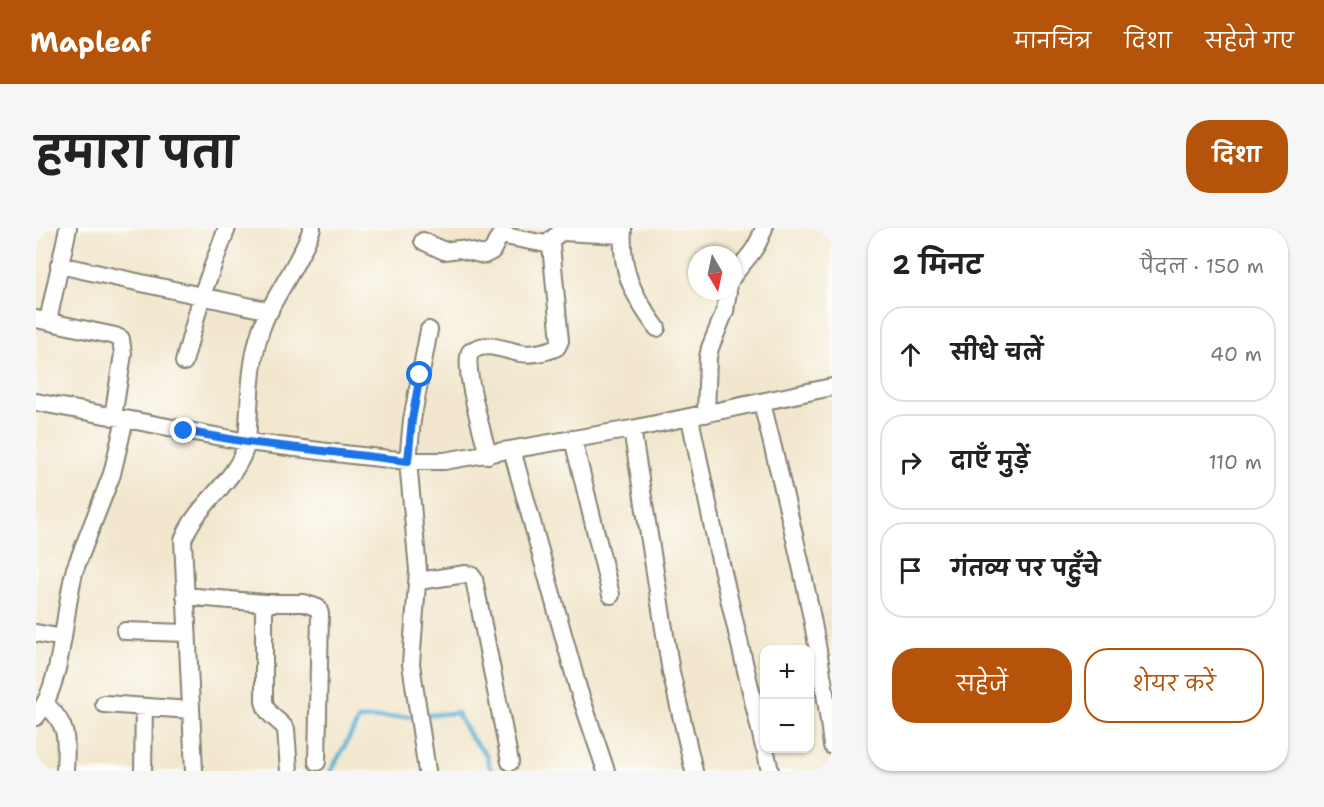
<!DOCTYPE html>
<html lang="hi">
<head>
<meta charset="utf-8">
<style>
	body { margin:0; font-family:"Shantell Sans","Playpen Sans Deva",sans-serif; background:#f6f6f6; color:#222 }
	.controls { position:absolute; right:18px; bottom:18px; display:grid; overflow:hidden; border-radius:12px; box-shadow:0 2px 4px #0004 }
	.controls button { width:54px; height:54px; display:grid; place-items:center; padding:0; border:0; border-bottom:2px solid #e0e0e0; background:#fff; color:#222; font:30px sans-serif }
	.compass { position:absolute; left:652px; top:18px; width:54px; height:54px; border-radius:50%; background:#fff; box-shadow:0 2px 4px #0004; rotate:171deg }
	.stop { position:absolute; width:18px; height:18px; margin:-14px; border:4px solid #1a73e8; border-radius:50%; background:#fff }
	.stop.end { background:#1a73e8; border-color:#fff; box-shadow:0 2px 6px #0008 }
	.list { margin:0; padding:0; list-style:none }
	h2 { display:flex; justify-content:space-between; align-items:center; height:78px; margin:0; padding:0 24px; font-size:26px }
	h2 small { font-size:20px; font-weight:400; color:#767676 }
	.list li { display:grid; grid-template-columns:39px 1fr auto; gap:18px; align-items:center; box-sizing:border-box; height:96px; margin:0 12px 12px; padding:0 12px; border:2px solid #e0e0e0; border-radius:24px }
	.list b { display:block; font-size:22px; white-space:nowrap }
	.list em { font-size:20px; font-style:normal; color:#767676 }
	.actions { display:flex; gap:12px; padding:18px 24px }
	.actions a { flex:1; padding:14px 0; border:2px solid #b45309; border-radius:24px; text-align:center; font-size:21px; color:#b45309 }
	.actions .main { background:#b45309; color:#fff }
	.icon { flex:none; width:33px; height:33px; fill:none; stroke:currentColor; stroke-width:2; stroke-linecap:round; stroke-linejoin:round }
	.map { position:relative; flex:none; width:796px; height:543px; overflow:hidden; border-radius:24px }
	header { display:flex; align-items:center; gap:36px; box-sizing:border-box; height:84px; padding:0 30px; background:#b45309; color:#fff }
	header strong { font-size:28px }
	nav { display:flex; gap:33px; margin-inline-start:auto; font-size:21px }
	.intro { display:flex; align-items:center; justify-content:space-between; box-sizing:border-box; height:144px; padding:0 36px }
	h1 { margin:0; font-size:42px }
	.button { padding:15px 27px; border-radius:24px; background:#b45309; color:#fff; font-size:21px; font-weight:700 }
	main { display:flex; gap:36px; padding:0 36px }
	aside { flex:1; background:#fff; border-radius:24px; box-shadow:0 2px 4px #0004 }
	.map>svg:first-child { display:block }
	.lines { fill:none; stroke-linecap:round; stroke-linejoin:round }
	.stream { stroke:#57b0d4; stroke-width:4.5 }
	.minor-casing { stroke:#878275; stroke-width:20 }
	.minor { stroke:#fff; stroke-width:16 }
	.route { stroke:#1a73e8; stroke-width:8 }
</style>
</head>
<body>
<header>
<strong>Mapleaf</strong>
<nav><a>मानचित्र</a><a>दिशा</a><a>सहेजे गए</a></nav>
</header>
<div class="intro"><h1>हमारा पता</h1><a class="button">दिशा</a></div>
<main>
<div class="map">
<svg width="796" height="543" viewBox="0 0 796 543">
	<rect width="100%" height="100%" fill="#fdfcf7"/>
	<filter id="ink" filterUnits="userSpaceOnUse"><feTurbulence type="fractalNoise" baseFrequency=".0167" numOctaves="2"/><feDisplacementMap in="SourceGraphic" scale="12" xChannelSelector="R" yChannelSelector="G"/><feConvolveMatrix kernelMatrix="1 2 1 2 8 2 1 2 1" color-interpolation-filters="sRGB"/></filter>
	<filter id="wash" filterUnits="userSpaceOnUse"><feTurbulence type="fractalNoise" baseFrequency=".008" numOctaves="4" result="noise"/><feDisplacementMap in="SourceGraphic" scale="24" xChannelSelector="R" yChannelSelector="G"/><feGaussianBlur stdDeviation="1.35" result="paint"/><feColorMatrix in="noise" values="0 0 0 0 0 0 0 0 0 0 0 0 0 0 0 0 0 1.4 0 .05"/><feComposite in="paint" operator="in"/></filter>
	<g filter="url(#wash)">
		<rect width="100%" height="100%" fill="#f2e7ce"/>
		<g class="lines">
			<!-- stream -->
			<path class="stream" d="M387 487 421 485 435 510 450 526 455 543
				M295 543 323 491 379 488"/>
		</g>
	</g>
	<g filter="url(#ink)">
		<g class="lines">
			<defs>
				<path id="minor" d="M587 0C584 42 597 68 621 100
					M387 13 408 23 423 21 448 27 456 23 463 9 469 8 515 17
					M23 37 234 83
					M697 48C711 29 720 24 728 0
					M0 91 79 108 85 111 87 126 77 189
					M12 93 32 0
					M148 134 166 67 191 0
					M0 174 211 214 316 227 372 233H408L596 201 796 159
					M726 175C754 288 783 401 796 518
					M670 186 672 129 674 120 689 83 692 63
					M654 190 681 319 728 519
					M596 201 635 444 658 543
					M537 211 575 367
					M476 222 542 460 570 543
					M452 227C447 206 427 142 434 124 449 112 467 122 484 125 495 127 511 124 521 119L524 113 515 17 516 11 525 4 586 7
					M382 353 430 346 435 347 438 351 474 534
					M149 368 228 375H268L282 380 284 386 281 534
					M228 375V473C231 488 241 490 250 501L253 543
					M89 403 151 405
					M0 405 27 410
					M10 476C34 500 30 511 29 543
					M68 476 155 482
					M0 489C28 455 27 383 39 341L76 246 89 191
					M729 520 734 543
					M107 543 108 479
					M158 543 147 312C161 274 201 255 211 214 214 174 213 128 229 91 243 61 266 30 276 0
					M391 543 375 436 382 342 372 233 376 192 393 102"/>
			</defs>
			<!-- minor casing -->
			<use href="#minor" class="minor-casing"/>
			<!-- minor -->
			<use href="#minor" class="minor"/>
		</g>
	</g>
	<g class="lines" filter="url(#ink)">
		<!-- route -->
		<path class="route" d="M148 203 211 214 372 233 376 192 384 147"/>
	</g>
</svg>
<div class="controls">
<button>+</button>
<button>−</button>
</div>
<svg class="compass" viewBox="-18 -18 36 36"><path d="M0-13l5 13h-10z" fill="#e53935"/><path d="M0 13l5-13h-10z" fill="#767676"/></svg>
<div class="stop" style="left:384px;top:147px"></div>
<div class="stop end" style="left:148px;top:203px"></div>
</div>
<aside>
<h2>2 मिनट<small>पैदल · 150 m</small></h2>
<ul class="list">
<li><svg class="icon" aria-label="ahead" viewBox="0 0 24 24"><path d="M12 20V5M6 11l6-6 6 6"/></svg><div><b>सीधे चलें</b></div><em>40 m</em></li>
<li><svg class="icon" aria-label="right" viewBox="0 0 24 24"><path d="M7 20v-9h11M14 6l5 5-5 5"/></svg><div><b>दाएँ मुड़ें</b></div><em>110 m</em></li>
<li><svg class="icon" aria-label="arrive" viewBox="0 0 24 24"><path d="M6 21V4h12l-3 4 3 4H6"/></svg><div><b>गंतव्य पर पहुँचे</b></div></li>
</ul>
<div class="actions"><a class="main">सहेजें</a><a>शेयर करें</a></div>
</aside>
</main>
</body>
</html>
